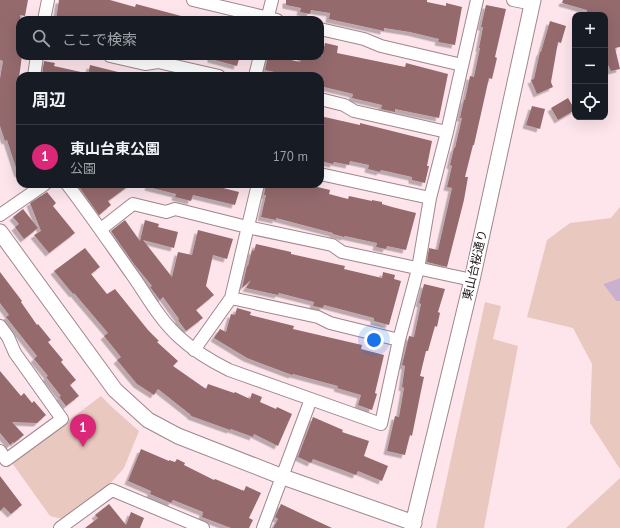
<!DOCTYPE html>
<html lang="ja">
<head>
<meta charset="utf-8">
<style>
	body { margin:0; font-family:"PT Sans","Noto Sans JP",sans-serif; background:#242831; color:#f1f3f6 }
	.controls { position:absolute; right:12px; top:12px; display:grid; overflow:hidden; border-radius:8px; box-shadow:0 4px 16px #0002 }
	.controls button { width:36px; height:36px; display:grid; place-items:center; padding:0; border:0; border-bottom:1px solid #363941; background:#171b24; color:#f1f3f6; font:20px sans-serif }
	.you { position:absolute; left:374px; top:340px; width:14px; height:14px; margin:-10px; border:3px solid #fff; border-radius:50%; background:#1a73e8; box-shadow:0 0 0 6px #1a73e833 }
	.badge { display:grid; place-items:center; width:26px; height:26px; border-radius:50%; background:#db2777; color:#fff; font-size:13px; font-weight:700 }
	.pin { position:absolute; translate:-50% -33px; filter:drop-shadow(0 1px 2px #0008) }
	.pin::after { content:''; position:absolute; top:21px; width:14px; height:12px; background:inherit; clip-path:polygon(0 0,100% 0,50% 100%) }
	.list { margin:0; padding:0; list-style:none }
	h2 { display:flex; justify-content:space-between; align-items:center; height:52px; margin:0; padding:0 16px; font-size:17px }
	h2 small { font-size:13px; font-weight:400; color:#9ea1a6 }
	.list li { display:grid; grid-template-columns:26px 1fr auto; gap:12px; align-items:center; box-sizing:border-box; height:64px; padding:0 16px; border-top:1px solid #363941 }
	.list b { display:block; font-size:15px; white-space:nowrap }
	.list p { margin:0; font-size:13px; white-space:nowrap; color:#9ea1a6 }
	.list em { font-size:13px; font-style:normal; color:#9ea1a6 }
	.icon { flex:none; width:22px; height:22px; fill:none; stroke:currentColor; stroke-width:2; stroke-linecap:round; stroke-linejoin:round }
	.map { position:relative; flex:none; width:620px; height:528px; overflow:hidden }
	.search { position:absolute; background:#171b24; box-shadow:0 4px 16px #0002; left:16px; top:16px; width:308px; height:44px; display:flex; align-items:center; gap:10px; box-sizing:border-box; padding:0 14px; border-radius:12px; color:#9ea1a6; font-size:15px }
	.panel { position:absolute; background:#171b24; box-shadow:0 4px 16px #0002; left:16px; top:72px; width:308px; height:116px; border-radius:12px }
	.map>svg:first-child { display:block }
	.green { fill:#e9c8c0 }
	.water { fill:#cab0cf }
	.building { fill:#946b6d; filter:url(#shadow) }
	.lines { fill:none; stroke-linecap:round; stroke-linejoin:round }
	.minor-casing { stroke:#9f878e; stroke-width:14 }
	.tertiary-casing { stroke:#9f878e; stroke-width:17 }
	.minor { stroke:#fff; stroke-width:12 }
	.tertiary { stroke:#fff; stroke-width:15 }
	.labels { text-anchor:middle; stroke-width:3; stroke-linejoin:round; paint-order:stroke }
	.street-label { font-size:12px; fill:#221a1c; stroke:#fff }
</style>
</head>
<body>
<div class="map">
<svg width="620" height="528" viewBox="0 0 620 528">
	<defs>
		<filter id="shadow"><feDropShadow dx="-3.5" dy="3.5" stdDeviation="0" flood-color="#0004"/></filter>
	</defs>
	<rect width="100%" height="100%" fill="#fee5ec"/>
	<!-- green -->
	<path class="green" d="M620 207V278L603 284 616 301H620V469L590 423 592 364 573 328 527 317 547 240 570 223 611 218Z
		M485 302 501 306 493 339 518 346 484 528H436Z
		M101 396 113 408 139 431 124 468 109 485 63 519 50 516 12 463Z
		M620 478V528H566Z"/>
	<!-- water -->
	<path class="water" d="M620 278V301H616L603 284Z"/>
	<!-- building -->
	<path class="building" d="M0 0H28L25 16 20 15V56H22L18 85 16 84 18 124 20 131V173L18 174 7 140 5 141 0 126V79L3 61 0 60Z
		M59 0H110L135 7 136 4 185 17V20H133L123 17V20H56Z
		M286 0H427V2L446 6V3L462 7 455 45 438 42 439 39 410 32 384 28V31L329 19 330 13 311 10 310 14 300 12 301 8 286 5Z
		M563 0H620V47L615 48 620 69 611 71 605 59V38L607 37 606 15H586L587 10 562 3Z
		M486 5 506 9 495 57 497 58 492 79 489 78 474 145H473L465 177H468L464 200 447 267 427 262 429 248 438 250 452 188 447 187 452 166 450 165 454 148H455L462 118H460L464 100H465L470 76 474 77 480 48H479L483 27H481Z
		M550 21 566 26 561 43 558 42 551 82 553 87 537 94 531 80 534 79 540 52H541Z
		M325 43 338 46 337 53 405 67 406 63 448 74 439 118 395 109V112L381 109 382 105 352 98 353 94 320 86V76H293L265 70 268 56H274L300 62 301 56H322Z
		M211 56H240L237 66 211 59Z
		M44 61 55 63 54 66 81 72 80 76H42Z
		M90 65 122 73 121 76H88Z
		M568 98 575 110 558 120 551 108Z
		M532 106 545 109 540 129 526 125Z
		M320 116 360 125V123L432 141 427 166H429L425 183 412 180V177L381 170 380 172 368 169 369 165 350 161 349 165 334 162 333 164 320 161Z
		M77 184H131L108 201 111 205 99 215Z
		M149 184H207L239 192 235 205 193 195 191 201 175 197 176 194 148 187Z
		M266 184H305L330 190 329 194 348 199 349 196 372 201V200L382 202V204L392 207 416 213 406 250 387 246 386 249 376 247 377 243 345 236 344 237 333 234V233L276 218V220L261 217 266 195H264Z
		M47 192 56 203 53 206 75 233 49 253 34 235 41 231 30 203Z
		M23 209 38 228 24 239 15 227 19 224 13 217Z
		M125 220 140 241 145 220 159 224 158 227 178 232 174 248 143 240 172 277 178 252 192 255 198 230 233 239 227 259 213 255 206 286 214 295 196 310 203 318 186 331 178 320 179 319 163 297 160 300 150 287 152 286 134 264 111 231Z
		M256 244 291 252V254L345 266 344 269 382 278 383 272 395 275 394 279 401 281 389 325 374 321V318L324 305 323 308 313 306 314 302 279 293 278 295 246 288 251 280 242 288 247 266H248L252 250 254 251Z
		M85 248 100 267 91 274 107 294 115 289 148 330 159 341 157 342 178 361 173 366 206 389 208 384 234 393 235 392 250 399 252 393 262 397 260 402 276 409 277 407 292 414 278 446 254 434 253 437 231 429 230 430 191 416V415L158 389 154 395 137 384 117 360 121 357 104 336 108 333 74 293 73 294 54 271Z
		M0 272 22 301 21 302 37 325 38 324 51 340 48 342 63 360 61 362 76 380 70 385 79 396 66 406 59 397 61 396 46 377 48 376 34 359 37 356 6 317 9 315 0 303Z
		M424 284 445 289 438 312 440 313 437 327 435 326 428 351H426L420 376 424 377 421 391 412 436 410 435 405 455 387 451 395 416 399 417 404 388 402 387 405 366 402 365 409 336 414 337 421 304 419 303Z
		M237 308 251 312 250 315 294 326 293 329 362 345 361 349 384 355 375 393 377 394 372 410 358 405 361 395 337 388 338 386 293 374 292 375 247 358 214 338 220 329 226 332 231 314 235 315Z
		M0 371 21 396 24 393 32 403 34 401 46 415 37 423 12 422 24 435 14 443 13 442 10 445 0 433Z
		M313 417 343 430 342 432 369 441 364 456 388 466 382 481 358 471 356 475 313 459 311 463 298 457Z
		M141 449 169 461V460L175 462 177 459 185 463 184 465 214 480 215 479 244 491 246 486 261 493 249 518 253 520 249 528H231L202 517 203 512 173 500 171 503 150 494 151 491 128 481Z
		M0 476 22 505 11 514 4 507 0 511Z
		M109 504 126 525 131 512 144 518 140 528H85L98 518 95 515Z
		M281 504 302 514 332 528H273L278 519 275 517Z"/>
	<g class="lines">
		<defs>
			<path id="minor" d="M193 0 277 20
				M513 0 533 4
				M44 20 48 0
				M267 20 272 0
				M320 29 364 39 381 46 462 65
				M110 56 145 64 158 62 219 76
				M34 76 37 56
				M255 76 260 56
				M320 99 344 105 354 111 447 132
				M320 174 430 198
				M67 184C90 214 111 245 133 276 147 296 160 320 179 337 194 351 211 361 229 370L381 424 399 340 418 269 430 198 447 132 477 0
				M0 215 45 184
				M101 229 133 204 166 212 175 209 247 227 332 245 342 252 472 280
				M231 298 318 317 330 323 399 340
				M0 326 8 337 15 353 62 419 6 460 0 451
				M194 350 231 298 258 184
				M60 528 112 490 203 528
				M263 528 311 399"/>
			<path id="tertiary" d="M0 232 115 390 148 420 178 436 283 477 414 523
				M412 528 472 280 533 0"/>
		</defs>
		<!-- minor casing -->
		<use href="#minor" class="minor-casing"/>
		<!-- tertiary casing -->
		<use href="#tertiary" class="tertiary-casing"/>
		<!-- minor -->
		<use href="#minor" class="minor"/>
		<!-- tertiary -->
		<use href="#tertiary" class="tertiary"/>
	</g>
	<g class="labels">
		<!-- street labels -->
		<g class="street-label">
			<text transform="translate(475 265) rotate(-77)" y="4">東山台桜通り</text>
		</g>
	</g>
</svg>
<div class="controls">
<button>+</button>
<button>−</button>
<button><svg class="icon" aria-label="locate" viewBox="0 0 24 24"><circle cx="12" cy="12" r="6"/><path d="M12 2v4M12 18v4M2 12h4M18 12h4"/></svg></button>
</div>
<div class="you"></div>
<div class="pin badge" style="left:83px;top:447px">1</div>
<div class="search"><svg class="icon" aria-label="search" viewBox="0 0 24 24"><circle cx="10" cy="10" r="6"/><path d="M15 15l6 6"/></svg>ここで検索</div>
<section class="panel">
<h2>周辺<small></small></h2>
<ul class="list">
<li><span class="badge">1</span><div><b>東山台東公園</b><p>公園</p></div><em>170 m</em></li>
</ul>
</section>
</div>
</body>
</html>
